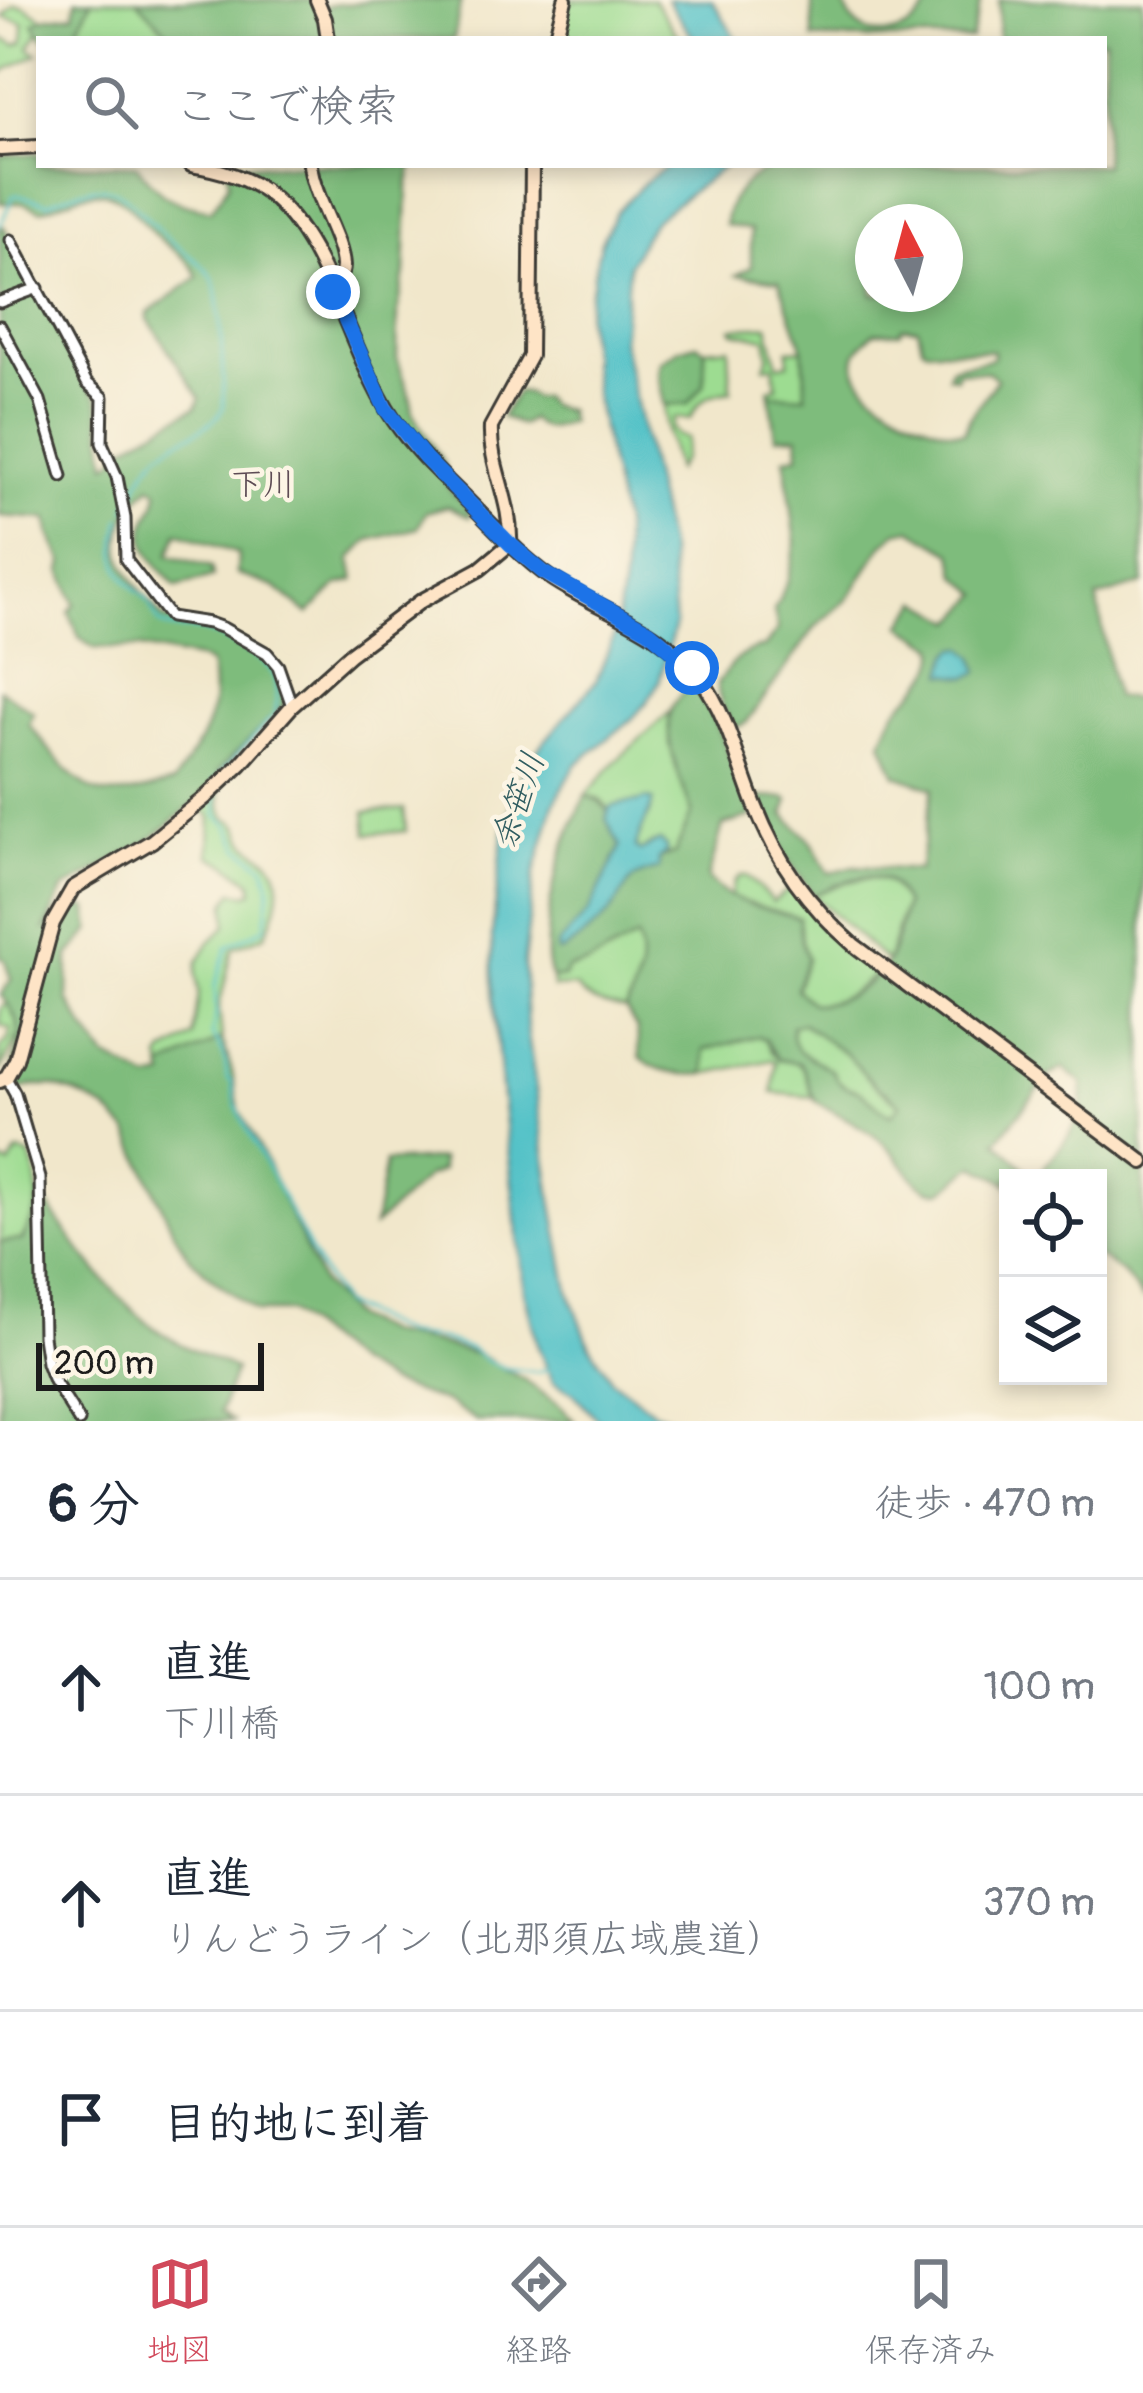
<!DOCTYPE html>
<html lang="ja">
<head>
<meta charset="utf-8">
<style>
	body { margin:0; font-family:Pangolin,"Klee One",sans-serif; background:#f6f6f7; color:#1f2937 }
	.controls { position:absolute; right:36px; bottom:36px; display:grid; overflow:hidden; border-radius:0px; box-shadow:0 6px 18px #0003 }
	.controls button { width:108px; height:108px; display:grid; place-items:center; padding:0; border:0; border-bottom:3px solid #e0e1e3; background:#fff; color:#1f2937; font:60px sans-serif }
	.compass { position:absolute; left:855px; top:204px; width:108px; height:108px; border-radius:50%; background:#fff; box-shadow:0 6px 18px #0003; rotate:354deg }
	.scale { position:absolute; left:36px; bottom:30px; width:228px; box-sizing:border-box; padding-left:12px; border:6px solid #1c1c1c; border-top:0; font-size:33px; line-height:42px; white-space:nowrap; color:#1c1c1c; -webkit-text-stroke:9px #fcf5e5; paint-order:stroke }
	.stop { position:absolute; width:36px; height:36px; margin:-27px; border:9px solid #1a73e8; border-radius:50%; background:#fff }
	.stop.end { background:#1a73e8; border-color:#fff; box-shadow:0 3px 12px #0008 }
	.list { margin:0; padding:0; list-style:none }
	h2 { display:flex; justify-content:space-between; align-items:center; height:156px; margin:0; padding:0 48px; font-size:51px }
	h2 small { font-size:39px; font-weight:400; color:#747a83 }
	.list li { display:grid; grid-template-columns:78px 1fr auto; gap:36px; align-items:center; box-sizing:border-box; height:216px; padding:0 48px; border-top:3px solid #e0e1e3 }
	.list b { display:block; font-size:45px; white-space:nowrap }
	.list p { margin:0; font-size:39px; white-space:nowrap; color:#747a83 }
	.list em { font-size:39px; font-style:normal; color:#747a83 }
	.icon { flex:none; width:66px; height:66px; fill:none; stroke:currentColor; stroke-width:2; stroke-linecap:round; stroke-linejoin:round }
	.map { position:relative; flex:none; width:1143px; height:1421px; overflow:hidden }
	.search { position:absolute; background:#fff; box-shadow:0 6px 18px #0003; left:36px; right:36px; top:36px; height:132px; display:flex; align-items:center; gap:30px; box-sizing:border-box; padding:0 42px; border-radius:0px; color:#747a83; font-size:45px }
	.sheet { height:804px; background:#fff }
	nav { display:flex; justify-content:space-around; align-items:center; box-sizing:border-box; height:168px; border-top:3px solid #e0e1e3; background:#fff; font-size:33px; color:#747a83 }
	nav a { display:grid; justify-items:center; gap:6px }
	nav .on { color:#d1495b }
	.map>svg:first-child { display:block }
	.green { fill:#9ddc91; stroke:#5c7c56; stroke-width:3 }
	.forest { fill:#7ebc7b; stroke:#4d6c4c; stroke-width:3; fill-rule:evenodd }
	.water { fill:#54c2c8; stroke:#386f72; stroke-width:3 }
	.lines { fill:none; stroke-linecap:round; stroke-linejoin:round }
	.stream { stroke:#54c2c8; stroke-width:3 }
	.street-casing { stroke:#3c3a36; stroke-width:15 }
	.secondary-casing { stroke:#3c3a36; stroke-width:18 }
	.street { stroke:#fff; stroke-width:9 }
	.secondary { stroke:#fee4c6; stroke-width:12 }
	.route { stroke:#1a73e8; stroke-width:15 }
	.labels { text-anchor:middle; stroke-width:9; stroke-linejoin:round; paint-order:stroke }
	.neighbourhood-label { font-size:33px; fill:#5e4c55; stroke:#fcf5e5 }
	.water-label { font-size:33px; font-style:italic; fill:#325e61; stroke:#fcf5e5 }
</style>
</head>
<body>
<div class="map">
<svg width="1143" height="1421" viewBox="0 0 1143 1421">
	<rect width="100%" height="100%" fill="#fcf5e5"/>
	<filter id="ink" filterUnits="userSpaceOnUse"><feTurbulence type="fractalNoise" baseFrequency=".00833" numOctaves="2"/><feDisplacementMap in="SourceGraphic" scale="24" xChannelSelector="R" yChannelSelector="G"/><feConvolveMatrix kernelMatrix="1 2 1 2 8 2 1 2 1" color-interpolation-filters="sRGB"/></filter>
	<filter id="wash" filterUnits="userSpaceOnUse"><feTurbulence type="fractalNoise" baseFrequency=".004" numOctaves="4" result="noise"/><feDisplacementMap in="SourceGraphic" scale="48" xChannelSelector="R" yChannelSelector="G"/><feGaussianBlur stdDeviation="2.7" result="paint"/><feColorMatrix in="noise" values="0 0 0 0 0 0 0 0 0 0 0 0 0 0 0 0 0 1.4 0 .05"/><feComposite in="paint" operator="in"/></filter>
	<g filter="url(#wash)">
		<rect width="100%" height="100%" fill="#f1e7cb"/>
		<!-- green -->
		<path class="green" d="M92 0H137L174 39H79L78 27Z
			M569 0H654L680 39H559Z
			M15 5 24 6 43 18 34 24 39 32 29 47 37 54 6 70 0 77V37L16 45 23 42 24 23 3 17Z
			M768 325 778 365 789 363 788 350 803 349 806 397 770 394 769 389 777 387 773 366H765L769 355 766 338 734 332 732 328Z
			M729 347 731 391C708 394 700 398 690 419L674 418 672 429 679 436 687 438 683 459 676 470 667 433 664 405 667 406 704 385 705 349Z
			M670 712C670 748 680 779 692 813L675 853 660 859 666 853 654 843 640 851 636 848V840L641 834 639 803 610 811 600 800 586 795 616 761Z
			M219 783C220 792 219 804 223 812 230 826 227 814 237 825 241 830 242 837 246 842 253 851 262 854 269 860 288 880 276 915 265 935L233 948 219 1007 222 1039 163 1068 161 1059 165 1053 193 1037 199 993 196 974 197 963 210 942 227 925 226 903 233 892 248 894 253 891 252 882 230 866 210 856 211 817 203 809 192 806Z
			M404 809 406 831 367 834 365 812Z
			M740 876H747L773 902 791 888 842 945 880 970C859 988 842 1003 813 1004L796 989 807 959 801 941 799 918 730 898 734 882Z
			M870 878C891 879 894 887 905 904L887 962 813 895 846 882Z
			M637 937C647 969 637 981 626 1010 605 1005 590 1005 576 987L553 988 552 979 564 977 567 969 588 964Z
			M6 1002 15 1013 20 1032 0 1071V1048L8 1040 11 1029 0 1025V1010Z
			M802 1022 845 1053 877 1087 901 1105 891 1115C877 1109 872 1098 859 1091 849 1086 850 1091 841 1083 830 1074 840 1076 828 1068 810 1056 789 1055 792 1026Z
			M758 1036 765 1039 772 1053C803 1063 806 1065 813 1097L773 1093 776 1062 772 1060 704 1074 706 1068 703 1050Z
			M18 1152 30 1155C42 1189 41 1210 21 1240L0 1242V1161L10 1165Z"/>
		<!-- forest -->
		<path class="forest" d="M76 0H92L78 27 79 39H44L34 24 43 18 74 14Z
			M137 0H312L319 9C341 0 351 7 370 0H461L454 39H174Z
			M812 0H844C851 48 915 43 931 0H981L971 39H813Z
			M999 0H1143V584L1097 598 1115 697 1143 700V1299L1124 1274 1098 1256V1178H1035C1058 1149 1088 1123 1082 1083L1064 1068 1049 1076 997 1141 1034 1178H1008V1187L1007 1183 975 1166C963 1170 950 1192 937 1191 915 1191 903 1160 889 1148 869 1129 841 1116 817 1102 808 1092 810 1076 800 1063L778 1059 765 1039 758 1036 704 1050 706 1068 704 1074C681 1076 657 1072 640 1057L637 1029 626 1010C636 984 647 967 637 938L588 964 567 969 564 977 552 979C546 966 547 956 547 942 549 885 562 846 586 795 624 810 622 844 622 879L640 866 675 853 692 812C683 787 663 741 670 714 672 703 685 689 694 682L715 718 752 814 751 817 723 825 708 878C730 905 767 908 799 918L801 941 807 958 796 989 813 1004C843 1004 881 981 892 952 898 937 901 920 905 904 900 896 895 884 885 879 864 870 833 887 813 895L786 857 758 797 786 798 789 800 784 814 811 841 829 873 854 866 919 870 933 788 896 775 882 742C887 730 891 715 901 705 916 690 940 671 937 647L902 625 920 601 955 621 980 594 957 575 953 553 911 529 897 532 881 547 848 599 816 626 746 723 735 728C724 714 719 701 717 684 730 665 741 650 765 647L778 629 774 611 788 580 796 543 785 458 799 456 798 436 776 437 770 394 806 396 803 349 779 281 737 275 751 267V230L725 225C726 196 751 174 778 165H1104V39H998ZM873 222H945V294H873ZM902 327 918 328 922 346 927 349 993 351V357C982 364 963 362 950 368L948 376 956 377 958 371 988 372 997 379 970 417 964 432C935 433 856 396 855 364 855 349 865 342 874 332H900ZM802 1023 845 1053 877 1087 888 1093 900 1105 891 1115C877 1109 872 1098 859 1091 849 1086 850 1091 841 1083 830 1074 840 1076 828 1068 810 1056 789 1054 792 1026Z
			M39 153V165H137C160 198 172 203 211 210L229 183 227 165H413L408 186 405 273 398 310 397 358 411 399 413 414 445 465 448 487 470 512 469 517 448 506 426 512 418 528 369 540 351 559 355 580 338 585 308 614 275 587 237 574 238 554 178 532 169 555 211 567 213 577 176 587C162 569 140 553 145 527 148 513 158 505 158 490L151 486C128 504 113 535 124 564 132 583 151 602 164 619L208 627 268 658 277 670 285 704 218 771 219 783 150 840 63 890 44 931 70 901 88 909 91 930 69 956 68 1000 86 1030 106 1057 149 1080 165 1077 163 1068 222 1039 232 1071 239 1110 260 1149 322 1284 353 1318 388 1334 441 1344 479 1355 523 1379 560 1406 574 1421H476L448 1403 391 1384 355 1364 289 1312H257L215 1281 188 1256 174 1233 129 1133 107 1110 78 1094 52 1086H32L17 1091 10 1078C18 1039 28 1029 1 995L11 980 5 960 0 957V689L33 712 29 724C47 746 77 791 106 794 127 797 152 788 173 783 201 741 221 717 210 664L203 660 141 648H94L79 637 69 612 75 604 62 571 64 562 50 534 48 519 0 516V227H4L90 389 98 398 107 464 115 460 119 450 196 407 200 398 148 319V313L198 277C190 258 172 250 157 237 142 223 127 198 106 193 83 189 61 206 40 210L24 203H0V156Z
			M697 344 705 349 704 385 688 404 664 405 658 373 660 362 679 349Z
			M517 392 527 393 534 398 541 397 551 407 566 410 570 422C552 427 544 434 530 419L521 425 501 417Z
			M441 1159V1171L428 1176 374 1226 385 1162Z
			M40 1194C71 1239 102 1284 143 1319 169 1342 203 1355 235 1369L220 1412 232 1421H0V1242L22 1240 39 1208Z"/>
		<!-- water -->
		<path class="water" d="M667 0H712L737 39H694Z
			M669 165H726L653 221 629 264 622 340 669 551 675 625 659 682 648 701 632 719 576 765 554 803 534 876 524 962 527 1028 553 1205 569 1291 589 1344 612 1380 655 1412 682 1421H599L573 1393 553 1382 538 1347 524 1291 502 1096 493 995 492 935 504 827 524 769 537 750 596 681 615 633 624 575 623 525 595 397 586 316 600 244 616 212 645 182Z
			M964 647 975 657 979 672 968 677 944 674 949 655 956 648Z
			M645 799 653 800C651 813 636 838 636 848L640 851 660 841 666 846V853L659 859V869C619 879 632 886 610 912 598 927 580 938 565 950L558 952 557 945 588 913 620 847 606 819 610 808C624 799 635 806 645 799Z"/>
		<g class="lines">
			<!-- stream -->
			<path class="stream" d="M0 226 13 196 19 195 48 203C127 169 118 197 172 242 185 253 204 263 213 279 221 295 224 387 223 408 213 430 179 436 161 452 142 469 137 489 126 510
				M121 518C116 537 112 565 127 581 133 588 141 592 147 600 152 607 155 618 161 624 171 632 186 628 197 630 216 632 269 658 275 677 279 688 277 703 275 714L214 781
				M215 796 218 816 229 826 240 848 265 867 270 887 265 927 228 946 215 986 216 1015 212 1035C223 1047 226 1061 227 1078L232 1082 236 1104 242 1119 319 1267 342 1304 404 1334 441 1339 471 1349 487 1361 505 1368 538 1372 547 1369"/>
		</g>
	</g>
	<g filter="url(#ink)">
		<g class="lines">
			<defs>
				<path id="street" d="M11 240 87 383 103 397 102 443 117 477 125 518 126 560 170 617 209 623 223 628 267 653 278 666 292 706
					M0 302 38 288
					M0 326 40 400 62 476
					M6 1078 15 1094 40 1178 43 1336 47 1363 54 1381 79 1421"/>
				<path id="secondary" d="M317 0 325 19 328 39
					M555 39 565 0
					M0 149 39 147
					M191 165C217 169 246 177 267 193 332 242 350 364 401 430 421 457 447 480 470 503 496 529 521 557 551 578 602 612 663 627 701 679 728 716 738 763 755 805 778 863 807 904 854 945L1143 1162
					M310 165C314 199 342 238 343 266 343 276 337 284 333 293
					M0 1081 6 1078 16 1060 53 923 73 888 152 841 206 797 240 765 292 706 349 655 421 601 480 569 510 544C512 500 489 466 491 427L530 356 532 165"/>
			</defs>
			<!-- street casing -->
			<use href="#street" class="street-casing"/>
			<!-- secondary casing -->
			<use href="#secondary" class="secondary-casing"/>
			<!-- street -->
			<use href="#street" class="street"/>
			<!-- secondary -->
			<use href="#secondary" class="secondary"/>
		</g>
	</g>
	<g class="lines" filter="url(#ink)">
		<!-- route -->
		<path class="route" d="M333 292 385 408 425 458 510 544 543 572 649 631 692 668"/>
	</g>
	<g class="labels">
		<!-- neighbourhood labels -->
		<g class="neighbourhood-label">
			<text x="263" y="495">下川</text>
		</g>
		<!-- water labels -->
		<g class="water-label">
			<text transform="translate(517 800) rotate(-71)" y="12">余笹川</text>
		</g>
	</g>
</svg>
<div class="controls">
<button><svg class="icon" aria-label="locate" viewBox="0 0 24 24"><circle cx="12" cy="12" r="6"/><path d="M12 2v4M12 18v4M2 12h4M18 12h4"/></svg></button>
<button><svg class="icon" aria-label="layers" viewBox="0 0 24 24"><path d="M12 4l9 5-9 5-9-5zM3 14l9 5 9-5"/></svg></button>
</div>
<svg class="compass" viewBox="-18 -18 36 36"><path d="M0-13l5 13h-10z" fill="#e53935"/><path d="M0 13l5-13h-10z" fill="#747a83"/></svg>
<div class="scale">200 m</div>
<div class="stop" style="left:692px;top:668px"></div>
<div class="stop end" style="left:333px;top:292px"></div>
<div class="search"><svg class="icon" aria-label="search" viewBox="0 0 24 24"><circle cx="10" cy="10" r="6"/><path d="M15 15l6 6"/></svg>ここで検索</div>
</div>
<section class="sheet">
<h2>6 分<small>徒歩 · 470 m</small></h2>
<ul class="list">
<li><svg class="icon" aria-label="ahead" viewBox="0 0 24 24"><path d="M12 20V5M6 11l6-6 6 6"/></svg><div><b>直進</b><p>下川橋</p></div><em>100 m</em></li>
<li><svg class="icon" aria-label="ahead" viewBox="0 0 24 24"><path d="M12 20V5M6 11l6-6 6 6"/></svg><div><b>直進</b><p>りんどうライン（北那須広域農道）</p></div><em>370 m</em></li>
<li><svg class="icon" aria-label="arrive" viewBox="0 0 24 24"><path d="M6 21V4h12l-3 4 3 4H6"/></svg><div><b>目的地に到着</b></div></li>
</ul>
</section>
<nav>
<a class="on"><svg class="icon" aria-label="map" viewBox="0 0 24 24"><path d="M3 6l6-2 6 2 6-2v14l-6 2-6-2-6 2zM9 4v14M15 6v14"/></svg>地図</a>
<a><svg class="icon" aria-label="directions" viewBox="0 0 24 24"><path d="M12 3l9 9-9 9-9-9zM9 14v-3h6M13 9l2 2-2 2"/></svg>経路</a>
<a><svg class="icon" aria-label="saved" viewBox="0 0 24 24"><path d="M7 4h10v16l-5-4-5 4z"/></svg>保存済み</a>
</nav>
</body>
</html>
